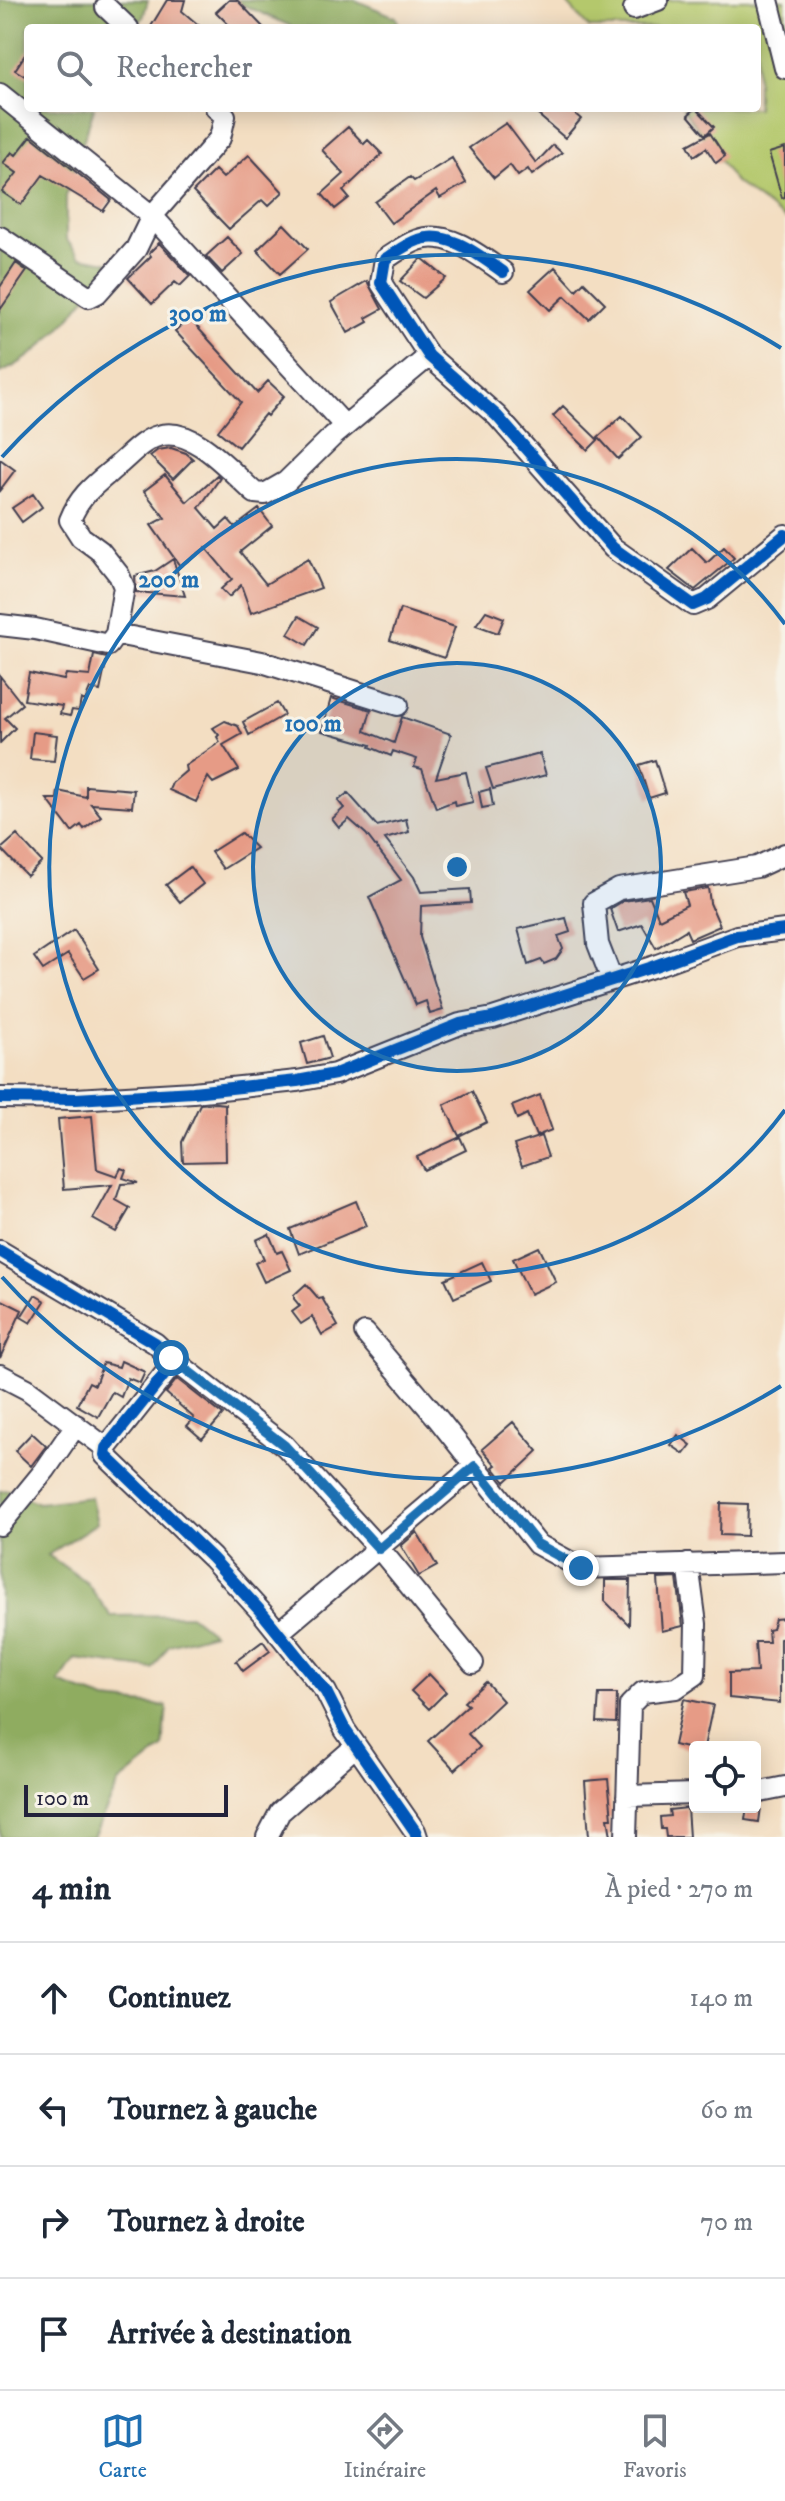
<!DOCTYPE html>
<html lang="fr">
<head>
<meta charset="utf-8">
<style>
	body { margin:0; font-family:"IM FELL DW Pica",serif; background:#f6f6f7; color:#1f2937 }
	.controls { position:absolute; right:24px; bottom:24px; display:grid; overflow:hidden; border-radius:8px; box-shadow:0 4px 20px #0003 }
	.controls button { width:72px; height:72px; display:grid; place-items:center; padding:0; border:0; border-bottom:2px solid #e0e1e3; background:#fff; color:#1f2937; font:40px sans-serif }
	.scale { position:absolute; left:24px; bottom:20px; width:204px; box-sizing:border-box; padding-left:8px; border:4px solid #22223b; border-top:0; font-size:22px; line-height:28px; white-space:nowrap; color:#22223b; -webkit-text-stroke:6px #f7f3e8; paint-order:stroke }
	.stop { position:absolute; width:24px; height:24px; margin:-18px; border:6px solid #1f6fb2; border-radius:50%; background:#fff }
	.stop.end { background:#1f6fb2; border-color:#fff; box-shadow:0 2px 8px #0008 }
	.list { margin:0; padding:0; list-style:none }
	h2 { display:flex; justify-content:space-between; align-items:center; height:104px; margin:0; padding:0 32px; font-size:34px }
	h2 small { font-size:26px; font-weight:400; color:#747a83 }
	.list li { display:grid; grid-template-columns:52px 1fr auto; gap:24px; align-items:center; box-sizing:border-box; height:112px; padding:0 32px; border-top:2px solid #e0e1e3 }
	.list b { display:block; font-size:30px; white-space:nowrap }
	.list em { font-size:26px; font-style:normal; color:#747a83 }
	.icon { flex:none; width:44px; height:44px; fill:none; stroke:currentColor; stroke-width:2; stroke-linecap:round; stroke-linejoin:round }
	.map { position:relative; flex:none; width:785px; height:1837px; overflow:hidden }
	.search { position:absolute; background:#fff; box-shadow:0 4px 20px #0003; left:24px; right:24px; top:24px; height:88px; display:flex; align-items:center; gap:20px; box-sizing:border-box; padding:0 28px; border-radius:8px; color:#747a83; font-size:30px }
	.sheet { height:552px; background:#fff }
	nav { display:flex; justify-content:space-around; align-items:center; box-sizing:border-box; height:112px; border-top:2px solid #e0e1e3; background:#fff; font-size:22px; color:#747a83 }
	nav a { display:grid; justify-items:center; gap:4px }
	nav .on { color:#1f6fb2 }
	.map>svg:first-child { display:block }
	.green { fill:#b4c86c; stroke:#6b7554; stroke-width:2 }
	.forest { fill:#8fac60; stroke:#58674e; stroke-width:2 }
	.building { fill:#e69b86 }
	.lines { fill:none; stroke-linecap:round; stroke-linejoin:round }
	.minor-casing { stroke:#413e4f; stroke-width:24 }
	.minor { stroke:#fff; stroke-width:20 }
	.cycleway-casing { stroke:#f7f3e8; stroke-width:17 }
	.cycleway { stroke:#0057b8; stroke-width:12 }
	.route { stroke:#1f6fb2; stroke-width:10 }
	.ring { fill:none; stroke:#1f6fb2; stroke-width:4 }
	.centre { fill:#1f6fb2; stroke:#f7f3e8; stroke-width:4 }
	.ring-label { font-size:24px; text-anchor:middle; font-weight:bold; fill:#1f6fb2; stroke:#f7f3e8; stroke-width:6; stroke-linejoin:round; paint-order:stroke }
</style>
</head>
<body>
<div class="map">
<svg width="785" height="1837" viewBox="0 0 785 1837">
	<rect width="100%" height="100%" fill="#f7f3e8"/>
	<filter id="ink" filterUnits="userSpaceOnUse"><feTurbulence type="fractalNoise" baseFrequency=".0125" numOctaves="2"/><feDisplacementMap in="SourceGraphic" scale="16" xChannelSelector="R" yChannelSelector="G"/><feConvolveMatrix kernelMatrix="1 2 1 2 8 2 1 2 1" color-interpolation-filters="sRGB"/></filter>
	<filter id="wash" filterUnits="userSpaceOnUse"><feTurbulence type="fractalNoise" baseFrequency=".006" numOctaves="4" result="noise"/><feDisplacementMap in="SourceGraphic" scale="32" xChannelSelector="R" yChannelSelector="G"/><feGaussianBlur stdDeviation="1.8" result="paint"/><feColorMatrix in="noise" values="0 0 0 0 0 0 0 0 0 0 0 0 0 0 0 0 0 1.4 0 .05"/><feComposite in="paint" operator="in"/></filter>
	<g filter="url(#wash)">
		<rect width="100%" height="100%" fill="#f3dec2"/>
		<!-- green -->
		<path class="green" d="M564 0H785V219L735 182 683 108H757V28H589Z"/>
		<!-- forest -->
		<path class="forest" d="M0 0H148L143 18 134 28H28V108H94L66 196V239L80 257 113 263C81 303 48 353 0 373Z
			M232 0H355L396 17 400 28H295Z
			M10 1490 38 1503 91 1497 97 1523 48 1555 86 1582 111 1616 190 1615 213 1633 169 1645 153 1669 75 1659 59 1683 106 1700 167 1706 163 1748 119 1783 93 1837H0V1491Z"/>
		<g id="blocks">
			<!-- building -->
			<path class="building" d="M167 0H185L182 11 202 28H150Z
				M229 0H237L264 28H232L216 12Z
				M28 50V78L15 70Z
				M530 108H568L581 119 565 138Z
				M696 108 714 127 705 135 688 115Z
				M506 123 536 163 553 145 562 153 532 175 528 169 518 176 510 165 494 178 469 148Z
				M348 127 364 144 368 140 382 154 343 191 349 198 335 209 322 194 344 174 322 150Z
				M710 133 725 156 716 163 706 148 694 156 688 145Z
				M31 136 111 200 103 211 43 175 21 205 2 192 17 173 3 163 12 152 16 155Z
				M785 148V197L782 198 769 153Z
				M249 155 283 192 268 206 262 200 229 229 193 192 215 170 223 178Z
				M452 158 466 183 440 198 436 191 391 223 375 202 410 177 414 181Z
				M284 224 308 249 280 274 257 250Z
				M227 237 243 254 222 273 206 256Z
				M159 243 190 276 180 286 175 282 152 304 128 278 151 256 149 253Z
				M422 258 446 278 423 298 400 281Z
				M16 263 27 271 0 310V287Z
				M555 267 576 290 584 282 605 303 589 319 565 296 550 310 530 290Z
				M367 281 382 309 366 318 368 322 348 333 331 302Z
				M189 318 257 393 268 381 284 396 267 416 265 414 238 447 218 431 241 402 175 331Z
				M563 406 598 440 588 450 553 416Z
				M622 416 642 437 618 459 598 437Z
				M171 448 186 453 193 459 173 479 150 456 158 450Z
				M0 459 15 470 0 490Z
				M165 475 187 502 217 475 220 478 199 508 217 529 228 519 235 527 259 509 272 526 240 552 266 584 308 559 321 588 251 613 241 585 229 597 221 589 232 579 206 548 180 566 151 525 165 518 144 491Z
				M33 494 42 507 22 522 12 508Z
				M724 547 734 558 695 590 669 570 692 548 707 563Z
				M173 559 185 596 136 592 135 576 155 571Z
				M400 609 455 627 444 658 390 640Z
				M486 611 504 618 498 633 476 625Z
				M299 616 318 627 307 645 288 634Z
				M94 655 107 658 100 691 90 689 85 701 81 699 79 711 72 710 70 716 60 714 62 706 24 700 29 673 64 680 66 674 90 676Z
				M0 676 22 704 5 718 15 728 0 743Z
				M331 698 371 710 365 731 394 743 402 717 451 734 436 778 466 772 473 802 455 806 454 801 436 808 422 769 414 767 417 759 393 751 391 756 370 747 371 745 322 731Z
				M277 703 284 715 249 735 243 722Z
				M225 721 238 726 242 734 223 745 239 770 213 783 208 777 196 802 169 790 172 783 186 771 185 766 220 742 217 737 219 735 213 728Z
				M33 732 57 735 54 761 30 759Z
				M540 754 546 775 493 789 486 768Z
				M655 760 665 793 649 798 639 765Z
				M86 786 134 790 132 807 91 804 101 816 84 829 81 825 72 832 47 799H57L58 791 86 797Z
				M490 789 493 806 482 808 479 792Z
				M348 793 377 826 406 819 409 832 385 839 414 877 421 892 470 889 471 903 421 906 420 937 443 1010 430 1014 426 1001 416 1005 369 897 401 880 366 834 349 819 339 828 332 819 344 808 338 801Z
				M241 833 256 848 223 869 211 852Z
				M17 835 42 862 27 876 1 849Z
				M190 867 203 884 180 902 166 885Z
				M708 888 710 903 720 926 690 939 686 930 656 948 642 924 618 932 610 909 623 901 650 897 659 919 687 905 683 892Z
				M566 918 570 932 558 936 563 949 556 959 544 964 541 960 528 965 518 929Z
				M74 930 99 969 84 978 68 954 43 970 34 957Z
				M323 1036 330 1058 307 1064 301 1043Z
				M472 1091 487 1122 459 1136 444 1105Z
				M540 1095 552 1130 536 1136 527 1114 517 1119 512 1106Z
				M216 1103 225 1104 226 1161 183 1162 182 1142 200 1104Z
				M92 1116 97 1169 117 1176 121 1168 126 1170 123 1178 138 1183 121 1184 116 1200 130 1208 116 1232 93 1219 112 1185 64 1189 58 1119Z
				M541 1136 548 1157 522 1166 514 1145Z
				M460 1137 466 1150 424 1170 417 1157Z
				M356 1201 366 1226 299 1254 290 1229Z
				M269 1234 277 1253 282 1251 291 1270 264 1282 255 1263 264 1259 256 1240Z
				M539 1247 556 1282 530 1294 513 1259Z
				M482 1262 491 1281 454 1298 445 1279Z
				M306 1284 319 1299 322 1298 338 1326 322 1335 312 1317 301 1324 292 1312 300 1306 294 1299V1295Z
				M35 1295 45 1301 31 1323 21 1317Z
				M0 1299 22 1310 0 1358Z
				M121 1361 145 1372 140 1383 128 1378 121 1397 112 1392 98 1417 77 1405 89 1382 95 1385 103 1363 119 1367Z
				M177 1379 223 1415 202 1439 187 1426 194 1418 166 1393Z
				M513 1422 538 1451 505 1482 493 1467 496 1465 482 1449Z
				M32 1433 46 1446 31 1466 15 1451Z
				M678 1435 691 1445 684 1454 671 1445Z
				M721 1503 748 1504 747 1536 720 1535Z
				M417 1532 437 1566 419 1576 401 1546Z
				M677 1578 683 1626 662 1631 658 1579Z
				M605 1580H630L629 1625 605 1601Z
				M785 1618V1638L780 1639V1703L729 1698V1673L757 1672 755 1642H769L768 1630 772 1629 775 1619Z
				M263 1641 270 1651 243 1671 236 1661Z
				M429 1674 446 1692 429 1709 411 1691Z
				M486 1682 503 1701 468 1734 480 1747 455 1770 428 1741 468 1705 464 1702Z
				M599 1694H617L616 1723 597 1722Z
				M684 1699 713 1705 704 1747H695V1750L674 1745Z
				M608 1779 612 1818H608L611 1836 589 1837 585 1781Z
				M747 1807H761L759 1822 745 1820Z
				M687 1808 689 1837H666L665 1829H661L660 1817 670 1816 669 1810Z"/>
		</g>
	</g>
	<g filter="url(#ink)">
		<use href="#blocks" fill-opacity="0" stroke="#413e4f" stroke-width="2"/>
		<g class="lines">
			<defs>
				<path id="minor" d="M768 0 785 68
					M106 7 128 28
					M634 9 658 0
					M0 94 152 216 345 426
					M0 237 89 297 97 293 136 249 152 216 220 138 225 116 216 108
					M503 272C480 256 447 229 418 240 406 244 395 253 385 259L381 283 429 356 497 416 613 548 693 605 707 599 785 535
					M0 625 35 629 108 645 116 634 124 587 119 575 100 551 81 537 70 520C80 494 97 483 118 465 130 455 143 440 158 436 193 425 231 472 255 493L265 494 286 482 333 436 429 356
					M116 634 262 662 398 705
					M612 980 598 944 594 903 619 889 757 867 785 854
					M0 1098 76 1099 193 1092 297 1081 335 1074 460 1024 493 1018 652 967 737 936 785 930
					M0 1251 155 1343 171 1358 168 1370 106 1448 105 1455 212 1558 264 1615 326 1692 345 1730 415 1831 417 1837
					M365 1333 439 1420 537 1544 581 1568 785 1562
					M171 1358 285 1446 383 1553 473 1663
					M0 1375 27 1389 106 1448
					M0 1525 45 1470 76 1425
					M278 1633 475 1466
					M755 1793 785 1787
					M627 1796 695 1794
					M267 1837 280 1812 356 1746
					M626 1837 630 1705 643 1692 676 1688 695 1675 696 1624 688 1564"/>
			</defs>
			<!-- minor casing -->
			<use href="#minor" class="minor-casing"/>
			<!-- minor -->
			<use href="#minor" class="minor"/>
			<defs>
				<path id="cycleway" d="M503 272C480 256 447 229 418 240 406 244 395 253 385 259L381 283 429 356 497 416 613 548 693 605 707 599 785 535
					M0 1098 76 1099 193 1092 297 1081 335 1074 460 1024 493 1018 652 967 737 936 785 930
					M0 1251 155 1343 171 1358 168 1370 106 1448 105 1455 212 1558 264 1615 326 1692 345 1730 415 1831 417 1837"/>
			</defs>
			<!-- cycleway casing -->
			<use href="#cycleway" class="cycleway-casing"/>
			<!-- cycleway -->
			<use href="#cycleway" class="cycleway"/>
		</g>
	</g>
	<g class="lines" filter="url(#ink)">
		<!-- route -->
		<path class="route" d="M171 1358 285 1446 379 1549 475 1466 537 1544 581 1568"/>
	</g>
	<!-- distance rings -->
	<circle cx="457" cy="867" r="204" fill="#1f6fb2" fill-opacity=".12"/>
	<g class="ring">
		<circle cx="457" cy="867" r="204"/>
		<path d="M785 1110A408 408 0 1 1 785 624"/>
		<path d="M781 1386A612 612 0 0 1 2 1277M2 457A612 612 0 0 1 781 348"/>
	</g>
	<circle cx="457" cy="867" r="12" class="centre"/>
	<g class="ring-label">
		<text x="198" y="321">300 m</text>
		<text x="169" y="587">200 m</text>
		<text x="313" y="731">100 m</text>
	</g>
</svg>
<div class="controls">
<button><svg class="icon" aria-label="locate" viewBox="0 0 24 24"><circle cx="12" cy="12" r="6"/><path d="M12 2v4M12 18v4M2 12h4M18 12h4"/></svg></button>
</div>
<div class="scale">100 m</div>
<div class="stop" style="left:171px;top:1358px"></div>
<div class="stop end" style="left:581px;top:1568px"></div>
<div class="search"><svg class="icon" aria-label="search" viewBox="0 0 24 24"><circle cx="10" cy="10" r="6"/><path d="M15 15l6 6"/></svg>Rechercher</div>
</div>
<section class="sheet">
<h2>4 min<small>À pied · 270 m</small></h2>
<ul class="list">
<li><svg class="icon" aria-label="ahead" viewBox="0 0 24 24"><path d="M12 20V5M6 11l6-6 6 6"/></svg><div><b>Continuez</b></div><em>140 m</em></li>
<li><svg class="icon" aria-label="left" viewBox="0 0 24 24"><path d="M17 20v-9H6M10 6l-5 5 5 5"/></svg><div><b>Tournez à gauche</b></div><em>60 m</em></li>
<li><svg class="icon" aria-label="right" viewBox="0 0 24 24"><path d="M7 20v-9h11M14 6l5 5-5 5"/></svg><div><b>Tournez à droite</b></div><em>70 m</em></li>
<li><svg class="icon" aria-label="arrive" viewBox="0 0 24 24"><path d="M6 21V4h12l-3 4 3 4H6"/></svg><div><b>Arrivée à destination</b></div></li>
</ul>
</section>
<nav>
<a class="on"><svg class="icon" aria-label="map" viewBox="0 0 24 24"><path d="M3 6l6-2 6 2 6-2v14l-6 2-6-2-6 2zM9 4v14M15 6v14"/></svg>Carte</a>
<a><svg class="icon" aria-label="directions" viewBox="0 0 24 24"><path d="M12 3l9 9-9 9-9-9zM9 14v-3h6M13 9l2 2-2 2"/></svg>Itinéraire</a>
<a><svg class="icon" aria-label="saved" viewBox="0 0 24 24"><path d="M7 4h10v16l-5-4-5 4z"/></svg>Favoris</a>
</nav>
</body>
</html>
